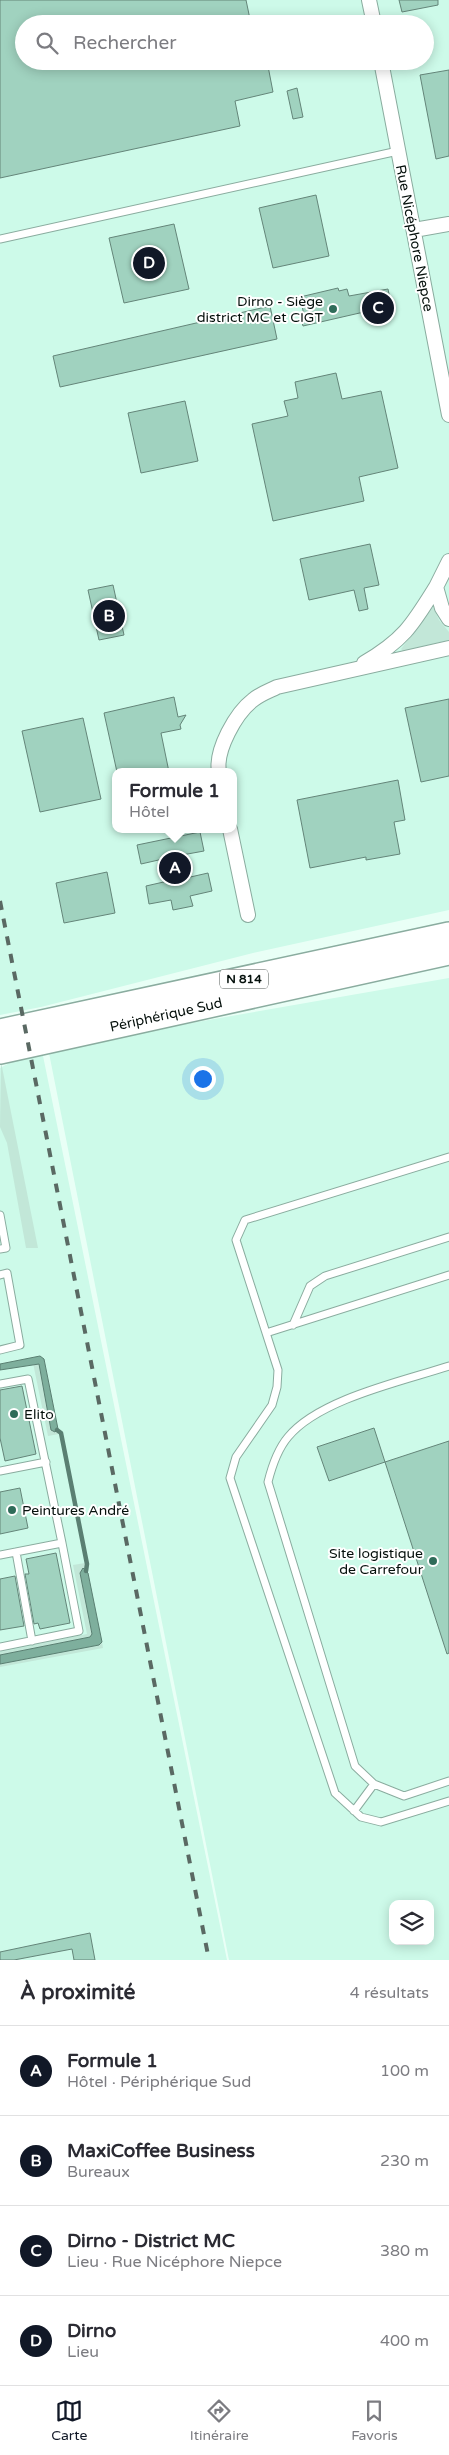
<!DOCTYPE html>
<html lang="fr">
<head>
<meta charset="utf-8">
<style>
	body { margin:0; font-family:"Varela Round",sans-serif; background:#f2f2f3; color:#2b2b33 }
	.controls { position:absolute; right:15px; bottom:15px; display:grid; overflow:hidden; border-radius:10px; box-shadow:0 2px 12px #0003 }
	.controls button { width:45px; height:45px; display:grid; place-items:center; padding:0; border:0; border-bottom:1px solid #e1e1e2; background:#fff; color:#2b2b33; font:25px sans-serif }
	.you { position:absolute; left:202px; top:1078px; width:18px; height:18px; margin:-12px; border:4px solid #fff; border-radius:50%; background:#1a73e8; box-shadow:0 0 0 8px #1a73e833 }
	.badge { display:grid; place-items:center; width:32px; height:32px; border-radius:50%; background:#111827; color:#fff; font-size:16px; font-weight:700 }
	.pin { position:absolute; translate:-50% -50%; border:2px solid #fff; box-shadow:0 1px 5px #0006 }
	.popup { position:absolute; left:112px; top:768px; width:125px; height:65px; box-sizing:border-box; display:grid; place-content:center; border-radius:10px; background:#fff; filter:drop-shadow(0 1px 4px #0005); font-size:16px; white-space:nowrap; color:#7c7c81 }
	.popup b { font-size:19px; color:#2b2b33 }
	.popup::after { content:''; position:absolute; left:50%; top:100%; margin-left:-10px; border:10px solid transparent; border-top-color:#fff }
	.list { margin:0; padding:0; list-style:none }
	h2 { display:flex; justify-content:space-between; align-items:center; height:65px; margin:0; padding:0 20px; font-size:21px }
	h2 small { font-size:16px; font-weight:400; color:#7c7c81 }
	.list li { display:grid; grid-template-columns:32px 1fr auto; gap:15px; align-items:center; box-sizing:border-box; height:90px; padding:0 20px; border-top:1px solid #e1e1e2 }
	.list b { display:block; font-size:19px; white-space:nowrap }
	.list p { margin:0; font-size:16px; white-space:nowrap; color:#7c7c81 }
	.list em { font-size:16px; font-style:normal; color:#7c7c81 }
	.icon { flex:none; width:28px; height:28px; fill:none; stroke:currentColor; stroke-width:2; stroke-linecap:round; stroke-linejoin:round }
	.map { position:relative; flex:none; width:449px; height:1960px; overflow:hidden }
	.search { position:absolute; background:#fff; box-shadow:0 2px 12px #0003; left:15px; right:15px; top:15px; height:55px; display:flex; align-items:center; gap:12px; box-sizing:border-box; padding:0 18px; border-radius:28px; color:#7c7c81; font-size:19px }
	.sheet { height:425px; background:#fff }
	nav { display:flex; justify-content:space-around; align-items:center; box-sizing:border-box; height:70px; border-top:1px solid #e1e1e2; background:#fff; font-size:14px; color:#7c7c81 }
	nav a { display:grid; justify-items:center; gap:2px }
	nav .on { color:#111827 }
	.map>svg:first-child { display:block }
	.built { fill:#cdfae9; fill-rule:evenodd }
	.green { fill:#c2e7d8 }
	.water { fill:#7eaf9d; stroke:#5a7f72 }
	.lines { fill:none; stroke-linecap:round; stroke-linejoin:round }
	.stream { stroke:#5a7f72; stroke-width:4.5 }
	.building { fill:#a0d2bf; stroke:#648579 }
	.lane-casing { stroke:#8aac9f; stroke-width:9 }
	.street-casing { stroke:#8aac9f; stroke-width:16 }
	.highway-casing { stroke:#8aac9f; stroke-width:28 }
	.lane { stroke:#fff; stroke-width:7 }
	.street { stroke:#fff; stroke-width:14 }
	.highway { stroke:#fff; stroke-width:25 }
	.rail { stroke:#5a6963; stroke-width:4; stroke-dasharray:9 9; stroke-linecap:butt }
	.poi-dot { fill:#2f6c59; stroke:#fff; stroke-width:2 }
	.labels { text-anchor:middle; stroke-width:4; stroke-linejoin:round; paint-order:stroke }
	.shield { fill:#fff; stroke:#505855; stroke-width:1 }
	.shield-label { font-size:12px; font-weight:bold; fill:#05100c }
	.street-label { font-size:14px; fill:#05100c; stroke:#fff }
	.poi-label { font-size:14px; fill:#05100c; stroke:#fff; text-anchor:end }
</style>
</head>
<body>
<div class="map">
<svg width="449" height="1960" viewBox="0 0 449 1960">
	<rect width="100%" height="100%" fill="#e9fff6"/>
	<!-- built -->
	<path class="built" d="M0 0H449V910L253 953 41 1007 0 1015ZM24 24H425V61H24ZM116 772H234V829H116Z
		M449 978V1960H229L48 1048ZM393 1904H430V1941H393Z
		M41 1046 227 1960H0V1068Z"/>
	<!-- green -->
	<path class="green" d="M433 607 439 620 449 632V640L403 651 401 649Z
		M1 1061 2 1067 38 1248H26L7 1143 0 1127Z
		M33 1363H39L51 1430 55 1432 58 1429 59 1434 48 1436Z
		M85 1563 88 1573 83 1569 92 1634 90 1637 0 1655V1652L87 1634 73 1565Z
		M102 1642 103 1648 0 1667V1664L99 1645Z"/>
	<!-- water -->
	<path class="water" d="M40 1356 44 1359 58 1429 55 1432 51 1430 39 1364 0 1370V1364Z
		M83 1568 88 1573 102 1642 99 1645 0 1664V1655L90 1637 92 1634 80 1573Z"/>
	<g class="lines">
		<!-- stream -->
		<path class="stream" d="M57 1430 61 1433 87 1564 86 1571"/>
	</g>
	<!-- building -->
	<path class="building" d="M0 0H246L251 24H24V61H267L273 92 235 101 240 126 0 178Z
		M399 0H438V5L402 12Z
		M449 70V156L436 159 420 75Z
		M297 88 303 117 293 119 287 91Z
		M316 195 329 256 273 268 259 208Z
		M174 224 189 289 124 303 109 238Z
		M338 288 339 291 347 289 349 296 388 289 393 314 366 320 364 312 303 326 300 315H304L300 297Z
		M270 306 277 339 60 387 53 356Z
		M336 373 342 399 381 391 398 468 359 477 364 501 273 521 252 424 288 416 284 401 298 398 295 382Z
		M185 401 198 461 141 473 128 413Z
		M370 544 379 585 364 588 368 609 359 611 354 590 309 600 300 559Z
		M113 585 124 635 99 640 88 590Z
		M174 697 178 717 186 715 180 725 181 729 161 733 169 772H117L104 713Z
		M449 699V776L421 782 405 708Z
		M83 718 101 799 40 812 22 731Z
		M398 780 405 820 394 822 400 854 366 860V857L310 868 297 800Z
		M200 832 204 851 182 855 186 878 208 873 212 891 190 896 193 906 173 910 171 900 149 904 146 886 168 881 163 859 141 864 137 845Z
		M107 872 115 913 64 923 56 883Z
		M22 1386 36 1454 5 1461 0 1438V1390Z
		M374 1428 385 1462 329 1481 317 1447Z
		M449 1441V1653L447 1654 385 1462Z
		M20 1488 28 1528 0 1534V1492Z
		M56 1553 70 1623 40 1629 38 1623 34 1624 25 1574H29L26 1559Z
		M15 1576 24 1626 0 1630V1579Z
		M90 1933 95 1960H74L72 1949 14 1960H0V1952Z"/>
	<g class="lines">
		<defs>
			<path id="lane" d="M0 239 398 151
				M449 1157 245 1220 236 1240 278 1370 277 1387 272 1405 236 1457 230 1478 335 1793 361 1817 381 1822 449 1801
				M0 1215 6 1248 0 1249
				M0 1275 7 1273 20 1345 0 1350
				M293 1325 310 1286 325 1276 449 1237
				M266 1333 449 1275
				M449 1366C403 1381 319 1399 288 1437 277 1450 272 1466 268 1482L355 1766 374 1784 404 1796 449 1781
				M0 1384 28 1379 62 1543 0 1555
				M0 1471 46 1462
				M16 1552 32 1641
				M0 1647 79 1631 62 1543
				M354 1811 374 1784"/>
			<path id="street" d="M369 0 374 24
				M381 61 449 415
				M414 230 449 224
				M449 561 436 587 442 608 449 619
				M364 663C404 640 413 624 436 587
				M219 772C215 750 236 713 253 700 260 694 269 691 277 687L449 648
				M230 829 248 915"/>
			<g id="highway">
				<path d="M0 1032 449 935"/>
				<path id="s1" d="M0 1051 449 952"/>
			</g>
		</defs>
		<!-- lane casing -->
		<use href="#lane" class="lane-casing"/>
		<!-- street casing -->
		<use href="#street" class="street-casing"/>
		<!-- highway casing -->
		<use href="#highway" class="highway-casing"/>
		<!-- lane -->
		<use href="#lane" class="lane"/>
		<!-- street -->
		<use href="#street" class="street"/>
		<!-- highway -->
		<use href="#highway" class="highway"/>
		<!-- rail -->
		<path class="rail" d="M0 901 209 1960"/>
	</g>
	<!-- markers -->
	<g class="poi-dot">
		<circle cx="333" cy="309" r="5"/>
		<circle cx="14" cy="1414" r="5"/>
		<circle cx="12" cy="1510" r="5"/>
		<circle cx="433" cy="1561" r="5"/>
	</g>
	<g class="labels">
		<!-- shield labels -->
		<rect class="shield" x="220" y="969.5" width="48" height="19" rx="4"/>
		<g class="shield-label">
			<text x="244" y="983">N 814</text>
		</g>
		<!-- street labels -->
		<g class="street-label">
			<text transform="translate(415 238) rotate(79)" y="5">Rue Nicéphore Niepce</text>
			<text dy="5" stroke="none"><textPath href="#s1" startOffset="170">Périphérique Sud</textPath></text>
		</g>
		<!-- poi labels -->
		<g class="poi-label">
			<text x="323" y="306">Dirno - Siège<tspan x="323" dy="16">district MC et CIGT</tspan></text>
			<text x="24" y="1419" text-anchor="start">Elito</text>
			<text x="22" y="1515" text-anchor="start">Peintures André</text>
			<text x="423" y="1558">Site logistique<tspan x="423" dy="16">de Carrefour</tspan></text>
		</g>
	</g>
</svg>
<div class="controls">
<button><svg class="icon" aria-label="layers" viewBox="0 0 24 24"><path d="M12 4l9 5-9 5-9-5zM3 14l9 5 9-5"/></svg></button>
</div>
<div class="you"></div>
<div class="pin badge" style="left:175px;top:868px">A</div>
<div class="popup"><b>Formule 1</b>Hôtel</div>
<div class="pin badge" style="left:109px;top:616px">B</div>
<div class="pin badge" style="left:378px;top:308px">C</div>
<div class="pin badge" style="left:149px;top:263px">D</div>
<div class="search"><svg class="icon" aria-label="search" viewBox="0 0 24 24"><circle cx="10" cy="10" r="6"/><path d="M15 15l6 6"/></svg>Rechercher</div>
</div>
<section class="sheet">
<h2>À proximité<small>4 résultats</small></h2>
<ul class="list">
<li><span class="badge">A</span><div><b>Formule 1</b><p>Hôtel · Périphérique Sud</p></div><em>100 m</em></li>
<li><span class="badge">B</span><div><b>MaxiCoffee Business</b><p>Bureaux</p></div><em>230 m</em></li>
<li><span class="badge">C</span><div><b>Dirno - District MC</b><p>Lieu · Rue Nicéphore Niepce</p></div><em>380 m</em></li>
<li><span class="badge">D</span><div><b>Dirno</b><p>Lieu</p></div><em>400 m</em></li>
</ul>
</section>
<nav>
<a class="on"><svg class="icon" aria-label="map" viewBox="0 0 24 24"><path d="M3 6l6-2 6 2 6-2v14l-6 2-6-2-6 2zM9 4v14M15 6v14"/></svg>Carte</a>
<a><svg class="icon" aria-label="directions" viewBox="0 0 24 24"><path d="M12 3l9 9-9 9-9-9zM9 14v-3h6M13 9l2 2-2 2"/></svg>Itinéraire</a>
<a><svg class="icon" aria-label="saved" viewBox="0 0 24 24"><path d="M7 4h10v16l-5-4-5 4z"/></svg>Favoris</a>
</nav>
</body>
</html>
